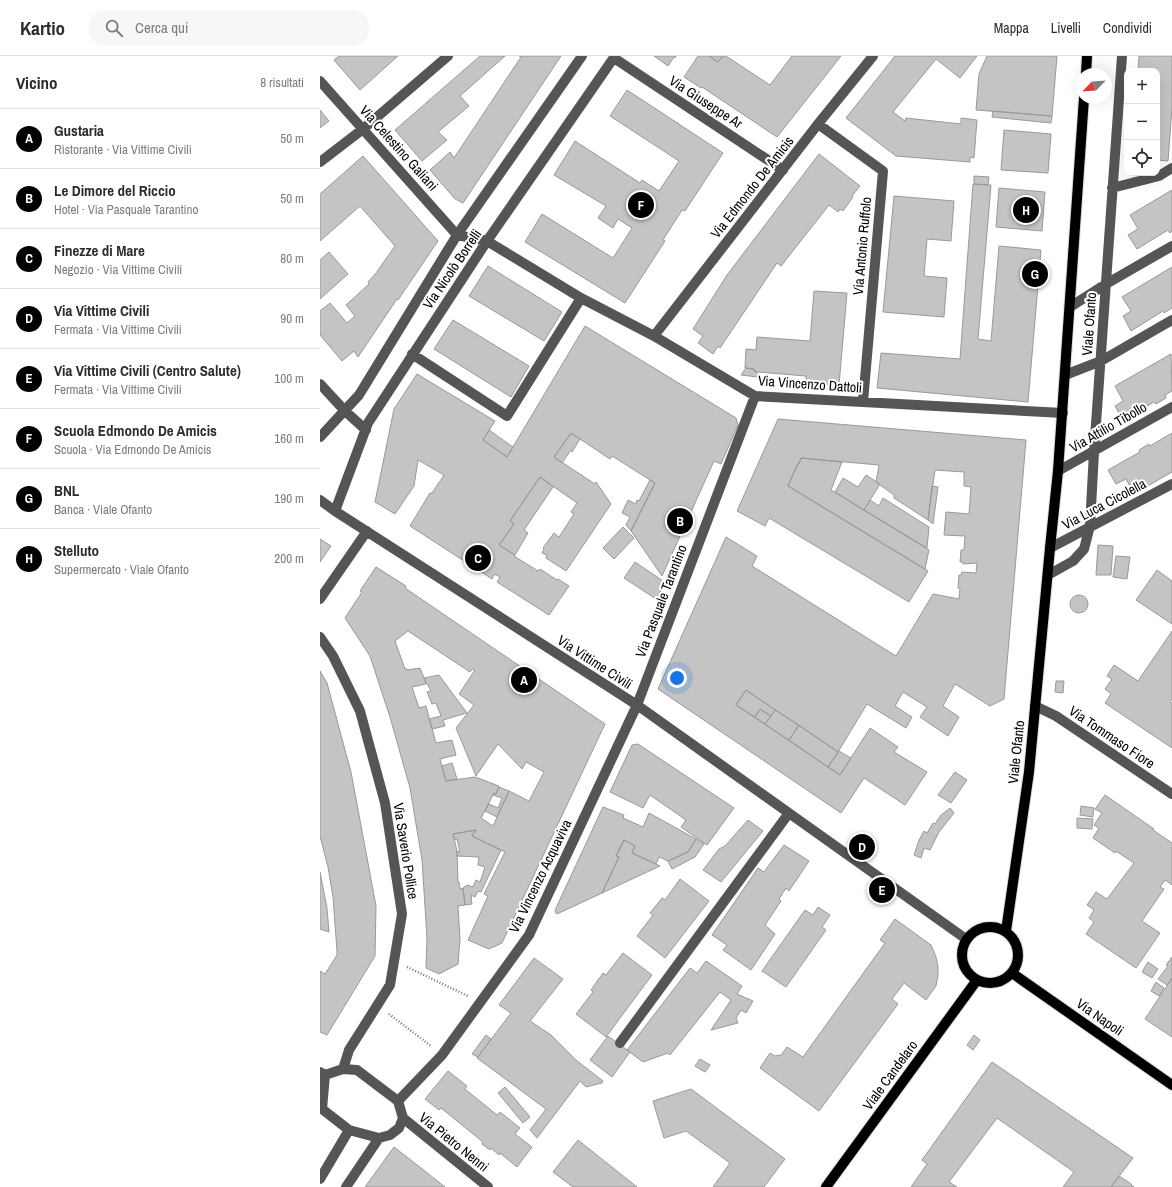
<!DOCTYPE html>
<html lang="it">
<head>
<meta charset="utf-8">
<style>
	body { margin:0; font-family:"Archivo Narrow",sans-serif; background:#f7f7f7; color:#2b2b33 }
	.controls { position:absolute; right:12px; top:12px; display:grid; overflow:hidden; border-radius:8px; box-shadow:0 4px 16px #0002 }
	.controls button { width:36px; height:36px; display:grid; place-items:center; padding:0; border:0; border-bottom:1px solid #e1e1e2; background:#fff; color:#2b2b33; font:20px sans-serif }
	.compass { position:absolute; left:756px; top:12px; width:36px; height:36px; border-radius:50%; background:#fff; box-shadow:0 4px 16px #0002; rotate:245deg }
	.you { position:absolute; left:357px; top:622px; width:14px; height:14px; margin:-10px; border:3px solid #fff; border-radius:50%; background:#1a73e8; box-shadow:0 0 0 6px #1a73e833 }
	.badge { display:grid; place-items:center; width:26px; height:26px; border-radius:50%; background:#000; color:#fff; font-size:13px; font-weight:700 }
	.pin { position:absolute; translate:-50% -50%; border:2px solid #fff; box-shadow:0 1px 4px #0006 }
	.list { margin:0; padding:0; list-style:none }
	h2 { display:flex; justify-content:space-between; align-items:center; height:52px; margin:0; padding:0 16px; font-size:17px }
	h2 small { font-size:13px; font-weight:400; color:#7c7c81 }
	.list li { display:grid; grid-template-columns:26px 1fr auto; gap:12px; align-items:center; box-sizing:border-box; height:60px; padding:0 16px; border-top:1px solid #e1e1e2 }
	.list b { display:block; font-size:15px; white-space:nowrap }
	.list p { margin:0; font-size:13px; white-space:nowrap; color:#7c7c81 }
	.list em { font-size:13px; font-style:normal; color:#7c7c81 }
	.icon { flex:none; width:22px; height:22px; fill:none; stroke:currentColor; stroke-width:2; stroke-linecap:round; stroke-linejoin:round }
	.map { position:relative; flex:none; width:852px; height:1131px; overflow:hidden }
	header { display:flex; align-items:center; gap:24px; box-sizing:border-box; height:56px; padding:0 20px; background:#fff; border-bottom:1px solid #e1e1e2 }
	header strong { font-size:19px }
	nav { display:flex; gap:22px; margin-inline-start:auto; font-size:14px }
	.search { width:280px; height:36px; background:#f7f7f7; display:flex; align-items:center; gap:10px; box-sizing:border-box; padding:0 14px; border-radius:16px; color:#7c7c81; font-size:15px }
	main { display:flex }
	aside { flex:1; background:#fff }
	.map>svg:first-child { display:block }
	.building { fill:#c4c4c4; stroke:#999; fill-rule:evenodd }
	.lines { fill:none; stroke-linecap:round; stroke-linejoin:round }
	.major-casing { stroke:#dbdbdb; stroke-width:12 }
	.path { stroke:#777; stroke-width:2.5; stroke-dasharray:1 2; stroke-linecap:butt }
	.minor { stroke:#555; stroke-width:10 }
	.major { stroke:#000; stroke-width:10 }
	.labels { text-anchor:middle; stroke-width:4; stroke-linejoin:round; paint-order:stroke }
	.street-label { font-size:14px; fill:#000; stroke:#fff }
</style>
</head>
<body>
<header>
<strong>Kartio</strong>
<div class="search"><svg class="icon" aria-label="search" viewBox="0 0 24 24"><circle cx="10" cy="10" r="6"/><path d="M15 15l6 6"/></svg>Cerca qui</div>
<nav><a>Mappa</a><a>Livelli</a><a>Condividi</a></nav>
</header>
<main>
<aside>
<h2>Vicino<small>8 risultati</small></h2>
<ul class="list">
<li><span class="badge">A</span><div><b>Gustaria</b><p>Ristorante · Via Vittime Civili</p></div><em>50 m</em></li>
<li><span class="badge">B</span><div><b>Le Dimore del Riccio</b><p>Hotel · Via Pasquale Tarantino</p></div><em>50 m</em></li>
<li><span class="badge">C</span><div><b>Finezze di Mare</b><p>Negozio · Via Vittime Civili</p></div><em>80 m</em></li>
<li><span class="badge">D</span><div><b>Via Vittime Civili</b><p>Fermata · Via Vittime Civili</p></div><em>90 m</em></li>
<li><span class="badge">E</span><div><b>Via Vittime Civili (Centro Salute)</b><p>Fermata · Via Vittime Civili</p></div><em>100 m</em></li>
<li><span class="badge">F</span><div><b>Scuola Edmondo De Amicis</b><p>Scuola · Via Edmondo De Amicis</p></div><em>160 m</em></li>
<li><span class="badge">G</span><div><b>BNL</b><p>Banca · Viale Ofanto</p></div><em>190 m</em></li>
<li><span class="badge">H</span><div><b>Stelluto</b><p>Supermercato · Viale Ofanto</p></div><em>200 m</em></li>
</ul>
</aside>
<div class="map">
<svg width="852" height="1131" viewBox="0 0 852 1131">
	<rect width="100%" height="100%" fill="#fff"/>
	<!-- building -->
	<path class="building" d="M19 0H78L40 34 14 4Z
		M160 0H185L140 40 149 50 118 76 127 84 102 105 75 74Z
		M199 0H241L143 147 135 143 110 114 130 96 134 102 201 1Z
		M334 0H356L355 2 354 1 348 10Z
		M378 0H389L398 6 403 0H406L450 29 472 0H521L457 81 382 31 381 32 364 21Z
		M389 0H403L398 6Z
		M575 0H657L640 22 616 3 573 56 585 65 586 62 641 68V62L657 64 654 102 650 101V106L576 100 526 62Z
		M667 0H737L732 60 656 54 659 18Z
		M819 0H852V52L848 105 837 104V15H818Z
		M307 34 403 97 365 155 362 154 343 184 345 185 305 247 205 186 222 158 293 202 312 172 298 163 293 172 278 162 286 150 234 119 255 85 320 127 322 124 339 135 359 105 290 60Z
		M0 54 9 65 0 72Z
		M673 55 732 60 731 67 672 61Z
		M684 74 731 78 728 117 681 114Z
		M499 98 540 130 532 140 533 141 523 155 520 153 518 156 509 149 461 210 457 207 400 292 398 290 393 298 378 287 383 280 373 273 407 219Z
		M43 100 118 185 78 244 77 243 38 301 34 295 22 305 0 279V255L10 247 27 267 35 260 26 249 49 228 48 226 56 217 75 190 40 150 0 185V138Z
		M654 120 669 121 668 129 654 128Z
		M653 128 671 129 658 283 671 285 679 190 721 194 708 346 557 332 561 297 640 303Z
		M679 132 725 136 722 175 676 171Z
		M852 134V175L850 177 848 174 817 193 808 179 818 173 810 159Z
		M574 140 634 145 631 185 607 183 604 220 627 222 624 261 563 256Z
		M9 196 28 218 0 243V204Z
		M168 210 242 256 224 285 149 240Z
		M852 211V252L844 257 843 255 811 275 803 260 811 255 802 241Z
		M494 235 527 237 519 329 486 327V320L437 316 434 315V313L425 312 426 293 436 294 437 281 490 285Z
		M133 264 209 310 191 341 114 293Z
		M265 270 416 362 418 369 401 408 394 405 342 520 311 475 335 427 292 400 290 403 251 377 234 401 275 428 276 426 291 448 246 515 226 502 227 499 222 497 224 493 223 492 234 477 239 481 254 458 251 456 257 447 220 421 190 465 194 468 179 489 195 499 194 500 218 515 220 513 237 524 238 523 249 530 229 559 177 526 180 521 174 518 172 523 90 470 110 437H112L124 419 98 404 94 430 75 458 55 446 74 353 97 318 175 365 163 384 187 401Z
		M851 298 852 335 845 339 846 342 836 348 834 346 803 364 795 350 803 345 795 330Z
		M426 312 434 313V315L437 316V321L421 319Z
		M458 363 706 384 684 643 670 650 635 628 623 650 639 661 628 680 600 661 607 651 583 636 575 650 592 661 586 672 547 648 518 696 426 634 416 649 520 719 550 672 578 691 574 696 607 716 585 749 544 722 521 757 338 633 406 481 437 500 432 510 576 600 613 538 639 543 640 533 638 532 639 519H641L642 516 656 517 657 507 643 508V506H640L641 494H644L645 480 624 479 626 456 649 458 651 431 644 430V416L615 414 608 464 574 442V439L556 426 559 409 481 402 479 408 478 407 468 430 608 515 589 546 449 462 445 470 417 455Z
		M169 374 193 391 187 401 163 384Z
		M251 377 260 383 252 396 251 394 242 407 234 401Z
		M852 377V416L814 438 806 423 796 428 788 414 820 396 819 394 829 388 830 390Z
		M481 402 522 406 511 434 609 494 605 513 468 430 478 407 479 408Z
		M546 419 560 428 544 454 515 436 523 422 538 431Z
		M220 421 233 431 204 474 208 477 195 499 179 489 194 468 190 465Z
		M330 424 335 427 311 475 306 469 310 461 302 457 308 444 316 448 317 444 319 445Z
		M612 430 618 431 613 468 608 464Z
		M563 442 609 471 607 492 544 454 550 444 559 450Z
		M303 471 314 482 294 503 283 492Z
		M0 483 11 490 0 506Z
		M778 489 793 490 791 519H776Z
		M796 500 810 501 807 523 793 521Z
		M315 506 346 527 336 543 304 522Z
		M56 511 86 530 85 532 285 668 182 887 169 893 148 884 168 840 164 838 185 796 152 780 156 774 133 778 137 795 138 826H139L140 833 143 832 145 849 138 850 140 883 138 908 119 918 106 912 107 882 102 804 90 732 70 661 50 600 25 562 42 536 40 535ZM88 575 150 616 152 613 155 614 139 638 154 649 136 672 156 720 178 688 202 713 206 706 224 716 209 745 189 735 173 770 161 762 174 737 176 738 179 730 155 721 126 725 120 703 136 699 132 684 116 687 106 650 99 652 92 631 106 628 104 622 100 612 87 614 86 612 85 613 75 585Z
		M837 514 852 525V568L816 544Z
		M750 548a9 9 0 1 1 18 0a9 9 0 1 1-18 0Z
		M852 575V643L850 646 852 647V692L785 647 791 638 785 633 792 623 787 620 794 609 818 625Z
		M0 615 7 627 31 716 56 850 55 900 7 979 0 976V915L5 918 17 899V895L13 841 8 811 0 780Z
		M119 619 147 657 123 664 125 670 112 673 109 663 121 660 116 647 112 648 107 636 111 635 104 622Z
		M736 625H744L743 637 735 636Z
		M426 634 455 654 451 660 440 653 435 661 416 649Z
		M440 653 451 660 445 668 435 661Z
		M455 654 479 669 469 684 445 668Z
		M479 669 518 696 508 711 469 684Z
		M318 688 414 752 387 789 361 771 366 764 330 739 323 752 290 736 312 689Z
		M519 695 531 702 520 719 508 711Z
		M132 707 137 723 126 725 122 710Z
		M635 716 647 724 631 747 618 739Z
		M179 731 189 735 177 761 165 755 169 748 178 752 182 742 173 739 174 737 176 738Z
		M785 739 834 773 833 774 852 787V829L845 824 840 831 844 833 822 865 840 877 816 912 766 878 774 866 769 862 774 854 767 849 776 836 787 843 814 807 796 795 795 797 773 782 779 772 774 769 782 757 775 753Z
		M761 750 774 752 773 761 760 759Z
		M283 751 304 759 303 762 323 771 329 757 376 783 368 796 348 805 339 801 336 808 312 797 315 790 304 784 296 800 299 801 282 837 237 858 235 856 236 852Z
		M630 752 634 757 619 776 610 794 604 792 601 802 594 799 599 784 604 775 607 777 613 767 615 768 621 759Z
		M757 762 773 763 772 773 757 772Z
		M428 764 443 775 401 826 383 814 399 793 405 790Z
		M156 774 152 780 181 794 161 836 158 835 155 841 151 839 152 848 145 849 143 832 147 829 153 831 156 824 160 826 165 811 158 809 159 801 137 800V795L140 796 137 783 135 784 133 778Z
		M376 783 384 788 375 801 352 813 348 805 368 796Z
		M304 784 315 790 312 797 340 810 282 837 299 801 296 800Z
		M464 789 489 805 469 835 466 832 459 843 461 845 445 869 455 878 431 914 403 894 407 889 392 879 438 812 444 816Z
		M0 816 7 852 9 876 0 873Z
		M360 823 389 845 345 902 317 880 333 859 330 857 342 842 345 844Z
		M498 851 510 859 502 871 506 874 466 931 442 915 485 854 493 859Z
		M575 863 611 889 616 901 618 911V920L616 930 606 944 584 927 572 943 578 948 499 1055 440 1012 450 997 455 1000 461 999 467 991 483 1001 565 887 560 884Z
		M303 897 332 919 286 981 256 958 273 936 271 934 283 917 286 919Z
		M852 901V922L847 929 838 923 848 910 846 909Z
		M214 902 243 923 210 965 231 979 256 1004 283 1025 282 1027 266 1031 260 1025 217 1082 210 1074 226 1053 157 1002 191 957 179 949Z
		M386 905 422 930 417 938 433 945 426 957 421 954 416 962 418 967 391 974 411 944 400 936 350 999 348 997 323 1006 307 994 370 912 377 917Z
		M828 906 838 913 832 922 822 916Z
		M852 922V981L825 963Z
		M836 926 844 932 839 940 831 935Z
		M166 979 171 983 158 1001 152 998Z
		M654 979 660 984 653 994 647 989Z
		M288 980 310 996 292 1021 270 1004Z
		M380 1003 390 1009 385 1016 375 1010Z
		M672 1006 813 1102 791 1131H743L754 1116 677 1062 629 1126 637 1131H591L607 1108 602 1104Z
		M128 1015 147 1030 145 1033 177 1059 180 1056 200 1072 195 1078 212 1091 197 1111 180 1097 179 1099 171 1092 170 1094 162 1088 163 1086 121 1052 119 1054 105 1043Z
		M185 1031 210 1061 203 1067 178 1037Z
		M371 1033 465 1103 444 1131H393L410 1107 366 1075 344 1082 333 1045Z
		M258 1084 317 1131H253L233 1116Z
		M74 1091 101 1112 125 1131H45Z
		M799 1120 810 1127 814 1131H791Z"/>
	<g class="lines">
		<defs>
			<path id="major" d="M766 18 767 0
				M642 899a28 28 0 1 1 56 0a28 28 0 1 1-56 0Z
				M686 875 709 716 730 492 738 415 764 42
				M692 917 852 1029
				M506 1131 657 924"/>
		</defs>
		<!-- major casing -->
		<use href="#major" class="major-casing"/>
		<!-- path -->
		<path class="path" d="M87 911 148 940
			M69 958 111 990"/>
		<!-- minor -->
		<path class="minor" d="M294 2 463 114
			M0 25 137 179 167 185 261 242 334 280 435 340 743 357
			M498 68 563 115 543 346
			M0 106 43 73 128 0
			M792 132 839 120 852 112
			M750 251 786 228 852 190
			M334 280 498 68 553 0
			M92 298 187 360 261 242
			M745 319 781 305 852 264
			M0 328 25 355 46 374
			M0 381 39 339 137 179 262 0
			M738 415 852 351
			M0 444 15 455 317 649 646 883
			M15 455 48 367 167 185 295 0
			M730 492 852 428
			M728 519 753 505 764 493 770 470 774 396 802 0
			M0 543 47 475
			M0 581 13 600 40 655 65 747 82 858 70 929 29 994 23 1013
			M715 650 736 660 852 738
			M300 987 469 757
			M0 1016 5 1019 23 1013 37 1014 78 1045 83 1062 79 1072 70 1079 59 1082 29 1074 2 1053 5 1019
			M78 1045 122 999 209 879 317 649 435 340
			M83 1062 168 1131
			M0 1123 29 1074
			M26 1131 59 1082"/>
		<!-- major -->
		<use href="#major" class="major"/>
	</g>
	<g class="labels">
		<!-- street labels -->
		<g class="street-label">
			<text transform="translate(386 46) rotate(33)" y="5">Via Giuseppe Ar</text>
			<text transform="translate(79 92) rotate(48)" y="5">Via Celestino Galiani</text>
			<text transform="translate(432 131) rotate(-52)" y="5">Via Edmondo De Amicis</text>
			<text transform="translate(542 190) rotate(-85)" y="5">Via Antonio Ruffolo</text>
			<text transform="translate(132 213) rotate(-56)" y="5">Via Nicolò Borrelli</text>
			<text transform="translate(769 268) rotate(-86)" y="5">Viale Ofanto</text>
			<text transform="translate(490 328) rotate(4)" y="5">Via Vincenzo Dattoli</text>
			<text transform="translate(788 371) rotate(-30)" y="5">Via Attilio Tibollo</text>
			<text transform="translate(784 448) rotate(-28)" y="5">Via Luca Cicolella</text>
			<text transform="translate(341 545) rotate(-69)" y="5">Via Pasquale Tarantino</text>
			<text transform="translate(275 606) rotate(33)" y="5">Via Vittime Civili</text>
			<text transform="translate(792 681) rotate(34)" y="5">Via Tommaso Fiore</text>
			<text transform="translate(696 696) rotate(-84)" y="5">Viale Ofanto</text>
			<text transform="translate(86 795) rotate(81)" y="5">Via Saverio Pollice</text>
			<text transform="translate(220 820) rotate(-64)" y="5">Via Vincenzo Acquaviva</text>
			<text transform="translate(780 961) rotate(35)" y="5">Via Napoli</text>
			<text transform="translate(570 1019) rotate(-54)" y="5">Viale Candelaro</text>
			<text transform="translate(134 1086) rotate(39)" y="5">Via Pietro Nenni</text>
		</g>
	</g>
</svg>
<div class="controls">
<button>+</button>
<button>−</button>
<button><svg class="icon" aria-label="locate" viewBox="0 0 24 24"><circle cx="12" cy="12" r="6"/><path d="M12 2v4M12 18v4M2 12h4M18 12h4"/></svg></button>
</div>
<svg class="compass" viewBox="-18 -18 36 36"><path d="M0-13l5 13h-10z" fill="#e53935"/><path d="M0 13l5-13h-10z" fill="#7c7c81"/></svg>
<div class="you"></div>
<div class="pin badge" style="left:204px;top:624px">A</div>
<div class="pin badge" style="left:360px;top:465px">B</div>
<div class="pin badge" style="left:158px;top:502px">C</div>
<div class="pin badge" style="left:542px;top:791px">D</div>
<div class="pin badge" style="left:562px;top:834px">E</div>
<div class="pin badge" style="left:321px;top:149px">F</div>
<div class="pin badge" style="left:715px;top:218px">G</div>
<div class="pin badge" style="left:706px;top:154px">H</div>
</div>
</main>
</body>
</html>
